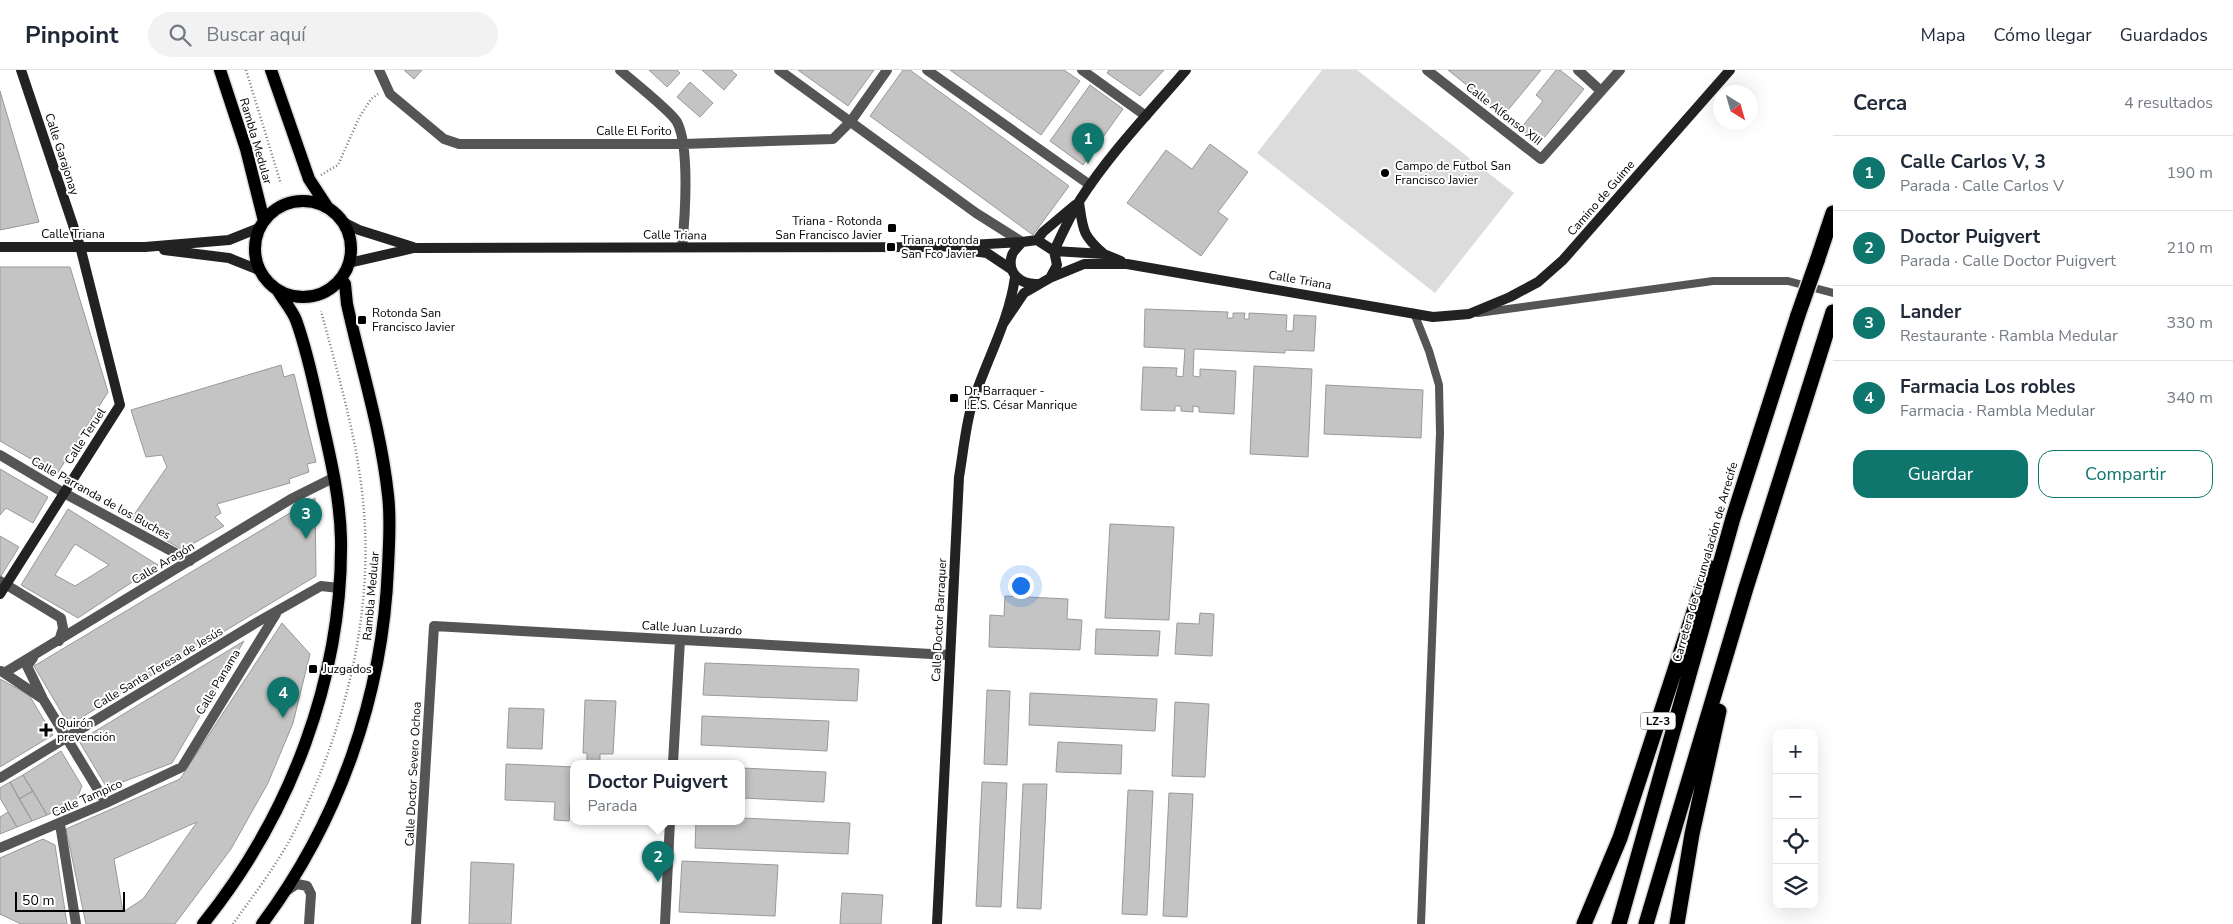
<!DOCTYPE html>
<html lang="es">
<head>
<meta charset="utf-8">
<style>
	body { margin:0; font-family:"Nunito Sans",sans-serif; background:#f2f2f3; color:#1f2937 }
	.controls { position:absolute; right:15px; bottom:15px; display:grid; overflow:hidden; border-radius:10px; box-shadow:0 5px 20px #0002 }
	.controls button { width:45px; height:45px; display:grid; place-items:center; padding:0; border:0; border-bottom:1px solid #e0e1e3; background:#fff; color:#1f2937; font:25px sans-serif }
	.compass { position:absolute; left:1713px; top:15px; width:45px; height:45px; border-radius:50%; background:#fff; box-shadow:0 5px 20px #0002; rotate:143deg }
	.scale { position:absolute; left:15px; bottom:12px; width:110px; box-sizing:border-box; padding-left:5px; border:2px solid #000; border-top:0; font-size:14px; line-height:18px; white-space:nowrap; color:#000; -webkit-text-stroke:4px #fff; paint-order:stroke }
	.you { position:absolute; left:1020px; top:515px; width:18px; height:18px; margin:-12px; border:4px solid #fff; border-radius:50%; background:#1a73e8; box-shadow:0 0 0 8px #1a73e833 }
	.badge { display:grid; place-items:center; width:32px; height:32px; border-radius:50%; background:#0f766e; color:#fff; font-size:16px; font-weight:700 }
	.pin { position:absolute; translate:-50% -41px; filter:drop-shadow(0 1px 2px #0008) }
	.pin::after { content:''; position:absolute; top:26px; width:18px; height:15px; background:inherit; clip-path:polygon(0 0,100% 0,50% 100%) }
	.popup { position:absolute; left:570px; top:690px; width:175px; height:65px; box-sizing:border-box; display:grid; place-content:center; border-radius:10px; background:#fff; filter:drop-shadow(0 1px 4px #0005); font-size:16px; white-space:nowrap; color:#747a83 }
	.popup b { font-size:19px; color:#1f2937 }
	.popup::after { content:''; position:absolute; left:50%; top:100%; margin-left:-10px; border:10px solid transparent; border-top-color:#fff }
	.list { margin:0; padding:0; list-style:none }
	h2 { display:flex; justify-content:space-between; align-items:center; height:65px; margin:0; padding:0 20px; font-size:21px }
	h2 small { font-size:16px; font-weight:400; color:#747a83 }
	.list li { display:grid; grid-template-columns:32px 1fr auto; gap:15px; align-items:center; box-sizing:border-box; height:75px; padding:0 20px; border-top:1px solid #e0e1e3 }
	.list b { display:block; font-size:19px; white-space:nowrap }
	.list p { margin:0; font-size:16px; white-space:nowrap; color:#747a83 }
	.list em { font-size:16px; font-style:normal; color:#747a83 }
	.actions { display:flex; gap:10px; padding:15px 20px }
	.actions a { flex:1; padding:11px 0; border:1px solid #0f766e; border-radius:15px; text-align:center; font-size:18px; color:#0f766e }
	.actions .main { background:#0f766e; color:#fff }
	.icon { flex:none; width:28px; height:28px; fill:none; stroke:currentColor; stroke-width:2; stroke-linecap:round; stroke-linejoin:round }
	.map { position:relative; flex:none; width:1833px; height:854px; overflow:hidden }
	header { display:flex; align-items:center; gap:30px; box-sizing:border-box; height:70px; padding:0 25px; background:#fff; border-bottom:1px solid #e0e1e3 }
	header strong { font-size:24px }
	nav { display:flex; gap:28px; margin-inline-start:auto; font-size:18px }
	.search { width:350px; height:45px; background:#f2f2f3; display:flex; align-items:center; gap:12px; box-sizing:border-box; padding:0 18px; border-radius:28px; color:#747a83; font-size:19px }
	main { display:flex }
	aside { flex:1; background:#fff }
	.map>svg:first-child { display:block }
	.green { fill:#dcdcdc }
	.building { fill:#c4c4c4; stroke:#999; fill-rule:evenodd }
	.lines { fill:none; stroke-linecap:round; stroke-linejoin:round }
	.primary-casing { stroke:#dbdbdb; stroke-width:15 }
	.highway-casing { stroke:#dbdbdb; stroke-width:18 }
	.path { stroke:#777; stroke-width:2.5; stroke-dasharray:1 2.5; stroke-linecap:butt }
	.lane { stroke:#555; stroke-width:8 }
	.street { stroke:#555; stroke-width:10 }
	.secondary { stroke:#222; stroke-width:10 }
	.primary { stroke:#000; stroke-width:12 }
	.highway { stroke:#000; stroke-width:15 }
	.highway-bridge-casing { stroke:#dbdbdb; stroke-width:18; stroke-linecap:butt }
	.highway-bridge { stroke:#000; stroke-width:15 }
	.poi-dot { fill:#000; stroke:#fff; stroke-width:2 }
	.labels { text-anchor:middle; stroke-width:4; stroke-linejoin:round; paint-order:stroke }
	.shield { fill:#fff; stroke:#4c4c4c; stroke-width:1 }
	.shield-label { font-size:11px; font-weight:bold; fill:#000 }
	.street-label { font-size:12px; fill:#000; stroke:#fff }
	.poi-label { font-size:12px; fill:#000; stroke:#fff; text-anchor:start }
</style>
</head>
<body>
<header>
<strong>Pinpoint</strong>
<div class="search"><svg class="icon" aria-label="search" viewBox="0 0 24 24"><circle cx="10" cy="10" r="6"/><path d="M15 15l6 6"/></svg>Buscar aquí</div>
<nav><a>Mapa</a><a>Cómo llegar</a><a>Guardados</a></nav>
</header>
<main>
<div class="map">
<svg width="1833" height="854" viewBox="0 0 1833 854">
	<rect width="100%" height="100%" fill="#fff"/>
	<!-- green -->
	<path class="green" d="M1322 0H1357L1514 123 1435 223 1257 83Z"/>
	<!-- building -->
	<path class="building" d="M404 0H422L414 9Z
		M649 0H677L680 3 667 17Z
		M702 0H731L737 5 724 20Z
		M798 0H874L848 36Z
		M903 0H910L1069 116 1033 165 870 46Z
		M950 0H1064L1080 11 1041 65Z
		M1109 0H1164L1140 26 1107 3Z
		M1448 0H1541L1504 45Z
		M1556 0H1560L1584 19 1539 74 1520 59 1543 31 1536 25Z
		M690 12 713 33 700 47 677 27Z
		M1090 15 1123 39 1083 95 1050 71Z
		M0 21 39 152 0 160Z
		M1210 74 1248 102 1218 142 1228 149 1201 186 1127 133 1166 80 1192 99Z
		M0 197H70L108 322 57 404 0 371Z
		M1145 239 1228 242 1227 248H1233V243H1245L1244 249H1249V243L1287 245 1286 261H1293L1294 245 1316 246 1314 281 1285 280V283L1194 279 1193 306 1200 307V299L1236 301 1234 344 1199 342V337L1193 336V342L1181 341V336H1175V341L1141 340 1143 297 1177 298 1176 306 1183 307 1185 279 1144 277Z
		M281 295 284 307 294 304 316 392 307 394 309 402 289 409 290 413 217 434 221 443 215 447 224 456 182 480 131 449 167 397 162 385 146 387 131 340Z
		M1254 296 1312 299 1308 387 1250 384Z
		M1326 315 1423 320 1421 368 1324 364Z
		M0 399 48 427 33 453 6 438 0 445Z
		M315 428 316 506 69 655 34 596Z
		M68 439 158 495 78 548 21 515ZM75 474 109 495 75 516 55 505Z
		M1110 454 1174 457 1169 550 1105 548Z
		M0 466 19 477 1 506 0 505Z
		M1005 526 1068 529 1067 549 1082 550 1080 580 989 577 990 545 1004 546Z
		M1200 543 1214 544 1212 586 1175 584 1177 553 1199 554Z
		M282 553 310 584 293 653 268 713 231 779 175 854H86L66 759 180 709ZM197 752 143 829 123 842 114 789Z
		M1096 559 1160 561 1158 586 1095 584Z
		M244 571 172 693 107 718 79 671Z
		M705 593 859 599 857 631 703 625Z
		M0 609 29 625 53 665 0 697Z
		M987 620 1010 621 1007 695 984 694Z
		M1030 623 1157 629 1155 661 1029 655Z
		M585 630 616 631 613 684H600V693H587V683H583Z
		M1175 632 1209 634 1205 707 1172 706Z
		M509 638 544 639 542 679 507 678Z
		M702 646 829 651 827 681 701 675Z
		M1058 672 1122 675 1121 704 1056 702Z
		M61 681 82 716 75 733 47 745 23 705Z
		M506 694 574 697V733H570L569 751 554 750 555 732 505 730Z
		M742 698 826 702 824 732 742 728Z
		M23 705 33 721 19 729 10 712Z
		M10 712 32 751 17 757 0 728V718Z
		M982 712 1007 713 1001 837 976 836Z
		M1023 714H1047L1041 839 1017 838Z
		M1128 720 1153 721 1147 845 1122 844Z
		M33 721 47 745 32 751 19 729Z
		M1169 723 1193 724 1187 847 1163 846Z
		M8 742 17 757 0 764V747Z
		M742 748 850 753 848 784 695 778 696 751H742Z
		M43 769 55 775 67 854H21L0 844V788Z
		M682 791 778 795 775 846 679 842Z
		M471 792 514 794 511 854H469Z
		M842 823 883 825 881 854H840Z"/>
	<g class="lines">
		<defs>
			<path id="primary" d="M220 0 246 79 264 151
				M271 0 309 109 328 138
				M255 179a48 48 0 1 1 96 0a48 48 0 1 1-96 0Z
				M203 854C290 746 343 608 341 469 340 427 330 386 321 346 314 314 307 280 296 250 292 240 284 231 278 221
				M262 854C339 751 383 626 388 497 389 473 391 449 388 425 381 360 361 297 347 234L345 214 341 209"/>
			<path id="highway" d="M1817 191 1833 143
				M1584 854 1620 768 1702 517 1711 498
				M1619 854 1733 448 1798 245
				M1646 854 1746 518 1833 242
				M1677 854 1692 764 1719 641"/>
		</defs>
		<!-- primary casing -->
		<use href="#primary" class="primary-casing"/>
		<!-- highway casing -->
		<use href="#highway" class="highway-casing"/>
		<!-- path -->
		<path class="path" d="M246 0 281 114
			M321 105 338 95 359 48 371 29 378 24
			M233 854C255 823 280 791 297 756 347 654 376 535 362 422 355 360 337 301 321 241"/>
		<!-- lane -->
		<path class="lane" d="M1414 243 1429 281 1439 315 1440 363 1421 854
			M1478 243 1713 211H1788L1833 223"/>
		<!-- street -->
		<path class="street" d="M379 0 390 24 444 69 459 74H683L833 69 851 51 887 0
			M620 0C631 10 671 41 677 52 690 77 685 148 682 177
			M779 0 976 143 1022 172
			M927 0 1090 115
			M1082 0 1146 46
			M1427 0 1541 89 1620 0
			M1578 0 1601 21
			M0 385 64 423 190 491
			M0 511 61 548 63 558 59 571
			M33 588 27 596 43 629 106 733
			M1 601 43 629
			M4 603 291 429 335 407
			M673 693 680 570
			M0 708 254 554 321 516 339 518
			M60 754 76 854
			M0 778 106 733 182 697 276 544
			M286 821 297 814 307 816 311 824 309 854
			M416 854 434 556 949 585
			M665 854 670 751"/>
		<!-- secondary -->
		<path class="secondary" d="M1079 132C1083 160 1082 165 1104 184
			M343 152 359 160 413 177
			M1037 170 1043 162 1075 135
			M1022 172C1019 176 1013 181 1012 185 1006 203 1021 215 1038 214
			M0 177H145L229 170 259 158
			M164 180 229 188 259 200
			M964 180 987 183 1011 199
			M1054 181C1062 164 1070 146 1080 130 1110 83 1150 42 1186 0
			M349 193 414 178 935 177 1022 172 1037 170 1054 181 1104 184 1121 191
			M1050 208 1057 195 1054 181
			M1003 254 1024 223 1050 208 1084 194H1127L1433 247 1469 244 1510 227 1538 212 1563 190 1730 0
			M0 524 120 335 80 176 21 0
			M937 854 959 407C963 384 965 360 971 338 984 294 1009 253 1015 207"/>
		<!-- primary -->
		<use href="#primary" class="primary"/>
		<!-- highway -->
		<use href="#highway" class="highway"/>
		<defs>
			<path id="highway-bridge" d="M1798 245 1817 191"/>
		</defs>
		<!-- highway-bridge casing -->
		<use href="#highway-bridge" class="highway-bridge-casing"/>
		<!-- highway-bridge -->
		<use href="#highway-bridge" class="highway-bridge"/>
	</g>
	<!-- markers -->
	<g class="poi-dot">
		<circle cx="1385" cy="103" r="5"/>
		<rect x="887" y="153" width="10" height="10" rx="2.5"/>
		<rect x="886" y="172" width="10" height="10" rx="2.5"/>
		<rect x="357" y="245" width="10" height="10" rx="2.5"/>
		<rect x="949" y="323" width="10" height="10" rx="2.5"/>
		<rect x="308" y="594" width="10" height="10" rx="2.5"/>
		<path d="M43.5 652.5h5v5h5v5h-5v5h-5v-5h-5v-5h5z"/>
	</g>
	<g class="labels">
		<!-- shield labels -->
		<rect class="shield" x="1640.5" y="642.5" width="35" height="17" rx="4"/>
		<g class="shield-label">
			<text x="1658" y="655">LZ-3</text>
		</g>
		<!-- street labels -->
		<g class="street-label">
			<text transform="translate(1504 44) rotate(38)" y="4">Calle Alfonso XIII</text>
			<text x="634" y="65">Calle El Forito</text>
			<text transform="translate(256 71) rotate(74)" y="4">Rambla Medular</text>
			<text transform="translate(62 84) rotate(72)" y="4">Calle Garajonay</text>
			<text transform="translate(1601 128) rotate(-49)" y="4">Camino de Guime</text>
			<text x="73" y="168">Calle Triana</text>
			<text transform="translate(675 165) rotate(1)" y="4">Calle Triana</text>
			<text transform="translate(1300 210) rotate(10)" y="4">Calle Triana</text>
			<text transform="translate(85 366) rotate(-57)" y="4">Calle Teruel</text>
			<text transform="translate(101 428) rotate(29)" y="4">Calle Parranda de los Buches</text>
			<text transform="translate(1705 492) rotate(-74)" y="4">Carretera de circunvalación de Arrecife</text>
			<text transform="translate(163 493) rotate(-31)" y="4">Calle Aragón</text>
			<text transform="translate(371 526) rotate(-85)" y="4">Rambla Medular</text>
			<text transform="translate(939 550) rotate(-87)" y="4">Calle Doctor Barraquer</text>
			<text transform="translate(692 558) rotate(3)" y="4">Calle Juan Luzardo</text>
			<text transform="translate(158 598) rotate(-31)" y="4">Calle Santa Teresa de Jesús</text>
			<text transform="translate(218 612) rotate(-59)" y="4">Calle Panama</text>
			<text transform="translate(413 704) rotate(-87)" y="4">Calle Doctor Severo Ochoa</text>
			<text transform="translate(87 728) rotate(-24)" y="4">Calle Tampico</text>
		</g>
		<!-- poi labels -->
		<g class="poi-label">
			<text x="1395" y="100">Campo de Futbol San<tspan x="1395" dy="14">Francisco Javier</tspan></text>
			<text x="882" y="155" text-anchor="end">Triana - Rotonda<tspan x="882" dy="14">San Francisco Javier</tspan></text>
			<text x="901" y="174">Triana rotonda<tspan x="901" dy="14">San Fco Javier</tspan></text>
			<text x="372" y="247">Rotonda San<tspan x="372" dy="14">Francisco Javier</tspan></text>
			<text x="964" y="325">Dr. Barraquer -<tspan x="964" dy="14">I.E.S. César Manrique</tspan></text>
			<text x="323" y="603">Juzgados</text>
			<text x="57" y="657">Quirón<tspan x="57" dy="14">prevención</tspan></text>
		</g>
	</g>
</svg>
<div class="controls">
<button>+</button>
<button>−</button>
<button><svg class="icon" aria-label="locate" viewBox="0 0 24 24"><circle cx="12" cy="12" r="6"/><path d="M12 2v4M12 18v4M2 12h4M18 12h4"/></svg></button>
<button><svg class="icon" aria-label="layers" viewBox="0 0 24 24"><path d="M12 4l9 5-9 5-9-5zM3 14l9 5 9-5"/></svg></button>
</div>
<svg class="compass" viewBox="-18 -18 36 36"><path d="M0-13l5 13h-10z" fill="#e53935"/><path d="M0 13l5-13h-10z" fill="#747a83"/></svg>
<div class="scale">50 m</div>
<div class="you"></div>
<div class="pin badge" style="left:1088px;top:94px">1</div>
<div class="pin badge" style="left:658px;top:812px">2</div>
<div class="popup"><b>Doctor Puigvert</b>Parada</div>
<div class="pin badge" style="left:306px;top:469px">3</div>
<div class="pin badge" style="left:283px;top:648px">4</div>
</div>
<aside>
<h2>Cerca<small>4 resultados</small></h2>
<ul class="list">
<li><span class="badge">1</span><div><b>Calle Carlos V, 3</b><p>Parada · Calle Carlos V</p></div><em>190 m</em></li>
<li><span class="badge">2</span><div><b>Doctor Puigvert</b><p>Parada · Calle Doctor Puigvert</p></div><em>210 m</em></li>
<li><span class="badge">3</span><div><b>Lander</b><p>Restaurante · Rambla Medular</p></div><em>330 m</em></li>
<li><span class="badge">4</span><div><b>Farmacia Los robles</b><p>Farmacia · Rambla Medular</p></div><em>340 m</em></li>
</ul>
<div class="actions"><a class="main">Guardar</a><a>Compartir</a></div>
</aside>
</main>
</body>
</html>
